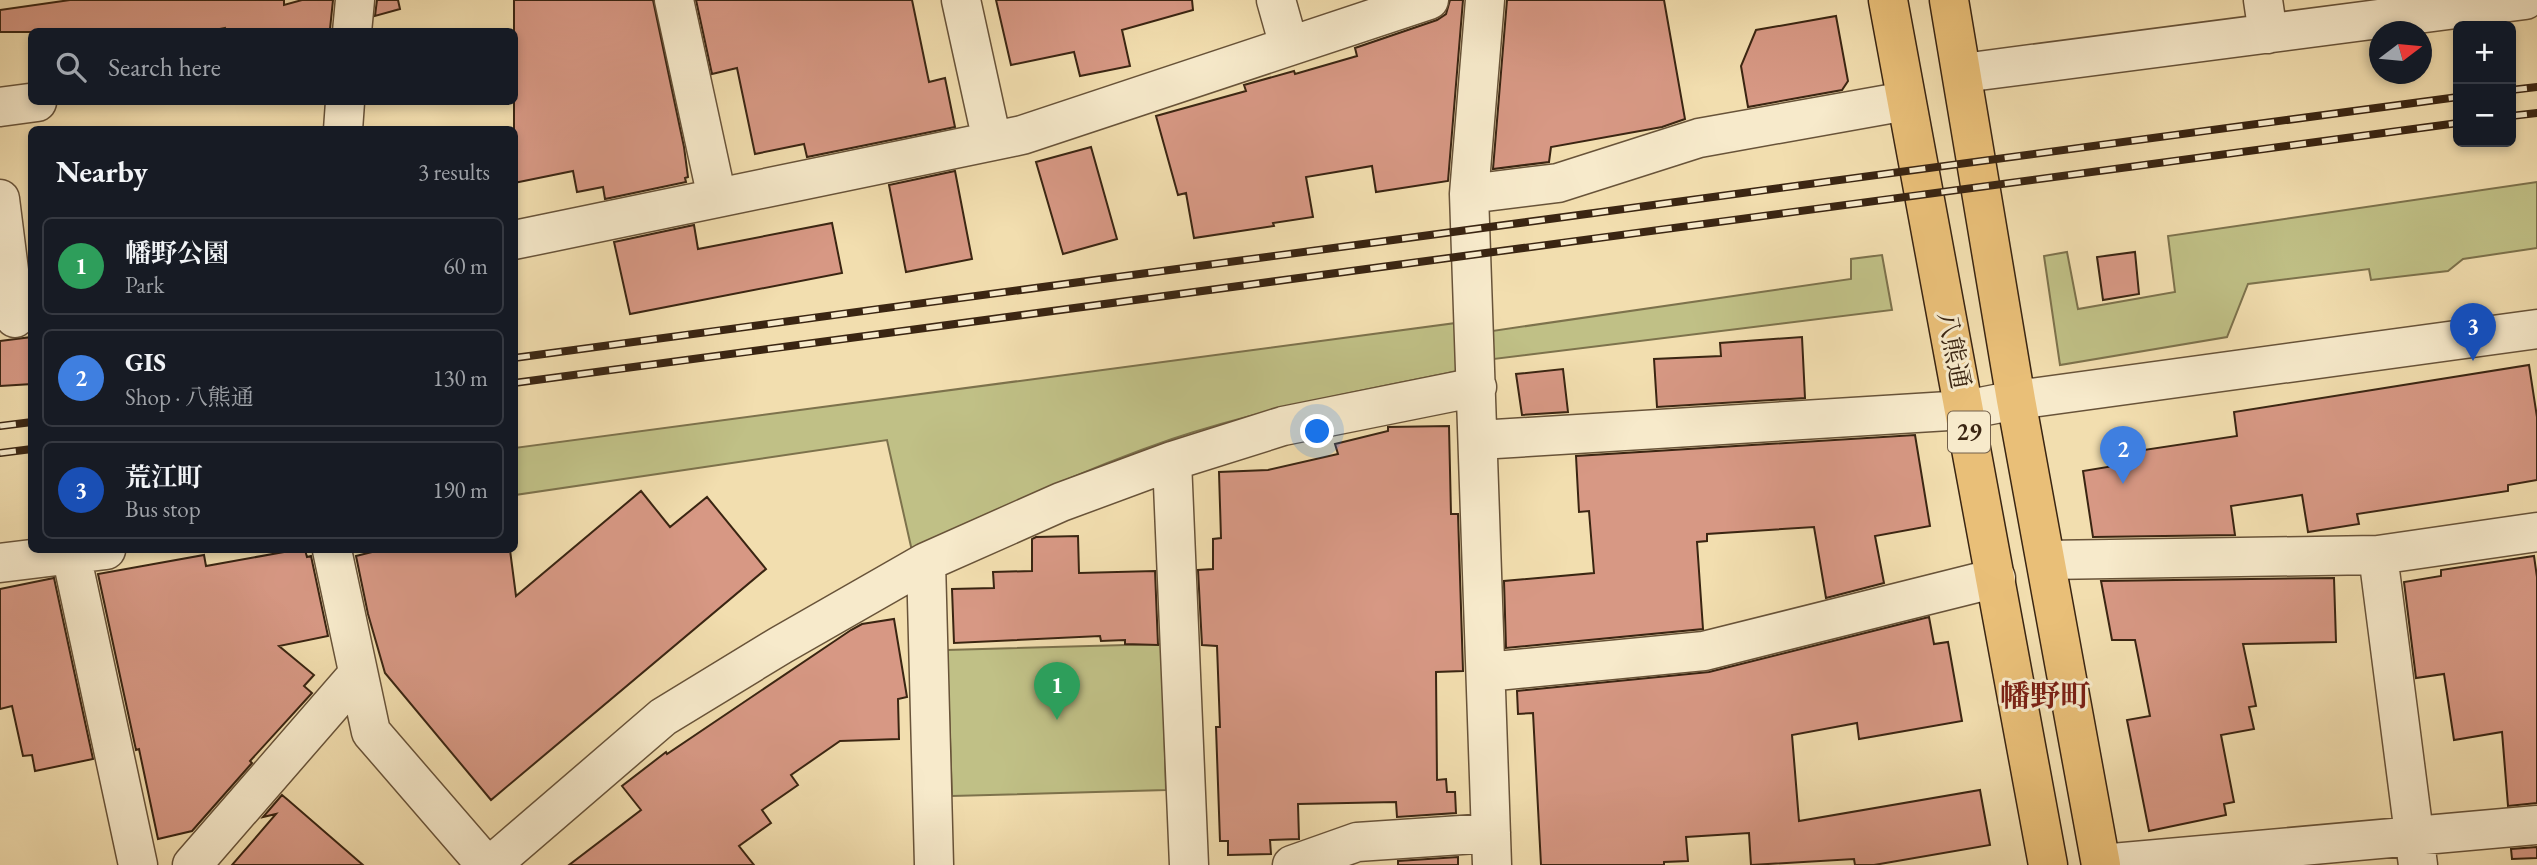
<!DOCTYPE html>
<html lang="en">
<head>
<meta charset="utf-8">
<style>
	body { margin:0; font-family:"EB Garamond","Noto Serif JP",serif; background:#20242c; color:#f1f3f6 }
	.controls { position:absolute; right:21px; top:21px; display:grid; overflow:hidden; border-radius:10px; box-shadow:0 4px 10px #0003 }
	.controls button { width:63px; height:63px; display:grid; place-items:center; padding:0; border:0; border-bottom:2px solid #363941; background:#171b24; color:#f1f3f6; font:35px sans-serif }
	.compass { position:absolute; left:2369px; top:21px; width:63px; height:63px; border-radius:50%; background:#171b24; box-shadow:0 4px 10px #0003; rotate:74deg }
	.you { position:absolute; left:1318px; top:432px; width:24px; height:24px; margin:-18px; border:5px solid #fff; border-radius:50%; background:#1a73e8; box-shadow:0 0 0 10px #1a73e833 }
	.badge { display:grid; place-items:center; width:46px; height:46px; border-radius:50%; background:#db2777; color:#fff; font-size:23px; font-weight:700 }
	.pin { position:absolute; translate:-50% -58px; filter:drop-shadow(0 2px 4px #0008) }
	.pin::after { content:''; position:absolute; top:37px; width:24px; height:21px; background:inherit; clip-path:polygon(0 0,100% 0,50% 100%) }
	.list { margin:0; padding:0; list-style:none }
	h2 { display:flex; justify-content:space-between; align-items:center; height:91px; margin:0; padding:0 28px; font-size:30px }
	h2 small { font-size:23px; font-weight:400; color:#9ea1a6 }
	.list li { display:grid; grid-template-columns:46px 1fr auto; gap:21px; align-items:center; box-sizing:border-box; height:98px; margin:0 14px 14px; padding:0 14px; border:2px solid #363941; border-radius:10px }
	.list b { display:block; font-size:26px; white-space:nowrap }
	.list p { margin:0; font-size:23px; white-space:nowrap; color:#9ea1a6 }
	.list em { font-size:23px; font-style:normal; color:#9ea1a6 }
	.icon { flex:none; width:38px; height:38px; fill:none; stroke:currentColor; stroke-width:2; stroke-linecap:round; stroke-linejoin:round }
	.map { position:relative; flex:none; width:2537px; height:865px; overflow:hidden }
	.search { position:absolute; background:#171b24; box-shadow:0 4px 10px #0003; left:28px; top:28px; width:490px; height:77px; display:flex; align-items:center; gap:18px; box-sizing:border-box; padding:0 24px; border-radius:10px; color:#9ea1a6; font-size:26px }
	.panel { position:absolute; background:#171b24; box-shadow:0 4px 10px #0003; left:28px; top:126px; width:490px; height:427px; border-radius:10px }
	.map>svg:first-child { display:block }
	.green { fill:#c0c086; stroke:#7d724c; stroke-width:2 }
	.building { fill:#d79884; stroke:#3a2512; stroke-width:2 }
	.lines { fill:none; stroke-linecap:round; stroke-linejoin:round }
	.minor-casing { stroke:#685339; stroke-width:41 }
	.major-casing { stroke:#3a2512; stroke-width:41 }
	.minor { stroke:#f7eacb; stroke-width:38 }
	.major { stroke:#e9bf78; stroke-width:38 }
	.rail-casing { stroke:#3a2512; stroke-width:8 }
	.rail { stroke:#f7eacb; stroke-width:5; stroke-dasharray:16; stroke-linecap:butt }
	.labels { text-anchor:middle; stroke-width:6; stroke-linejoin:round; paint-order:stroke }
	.shield { fill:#f7eacb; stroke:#73604a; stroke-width:2 }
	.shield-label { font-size:24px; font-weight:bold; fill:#3a2512 }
	.street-label { font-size:26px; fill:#3a2512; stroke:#f7eacb }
	.quarter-label { font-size:30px; font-weight:bold; fill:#7a1f14; stroke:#f7eacb }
</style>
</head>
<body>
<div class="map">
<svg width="2537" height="865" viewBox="0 0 2537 865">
	<rect width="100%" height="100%" fill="#f2deaf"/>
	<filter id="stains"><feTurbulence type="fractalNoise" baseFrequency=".00286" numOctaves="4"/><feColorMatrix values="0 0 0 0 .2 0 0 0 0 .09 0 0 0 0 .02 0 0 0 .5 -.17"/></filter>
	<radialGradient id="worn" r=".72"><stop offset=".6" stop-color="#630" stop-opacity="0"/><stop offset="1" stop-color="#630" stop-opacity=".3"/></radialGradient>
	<!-- green -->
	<path class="green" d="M2537 182V248L2463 259 2448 271 2371 280 2369 269 2248 284 2227 337 2060 365 2044 256 2067 252 2078 309 2175 292 2168 236Z
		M1882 255 1892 310 1494 359 1492 331 1851 279V259Z
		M1456 323 1457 371C1362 391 1264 408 1172 439 1082 470 997 510 912 551L887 440 515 495 514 448Z
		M1162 644 1166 790 952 796 947 650Z"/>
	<!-- building -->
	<path class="building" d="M70 0H284V5L302 0H333L330 29 323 32H226L225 28 205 32H0V10Z
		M377 0H398L400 9 375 16Z
		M514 0H653L684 147 688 177 685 178 686 182 605 199 603 187 577 192 573 171 514 183Z
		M696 0H912L929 82 945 78 955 127 807 157 804 144 755 154 737 68 712 74Z
		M996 0H1192L1193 10 1122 30 1130 66 1080 76 1074 52 1011 65Z
		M1450 0H1463L1448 181 1376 192 1372 166 1306 177 1313 217 1273 223 1274 226 1194 238 1186 193 1178 195 1156 116 1246 91 1244 85 1294 71 1295 74 1357 56 1355 48 1437 20 1446 14Z
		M1507 0H1664L1685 119 1662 127 1551 147 1549 162 1493 169Z
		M1836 16 1848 81 1842 90 1748 107 1741 66 1756 30Z
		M1091 147 1117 239 1063 254 1036 162Z
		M955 171 972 259 906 272 889 185Z
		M832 223 842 273 630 314 614 242 694 225 698 249Z
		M2135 252 2139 294 2103 300 2097 257Z
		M32 337V384L0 386V341Z
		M1802 337 1805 398 1657 407 1654 359 1721 356 1720 343Z
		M2529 365 2537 417V480L2508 485V491L2357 514 2359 524 2308 532 2302 495 2231 506 2235 535 2093 537 2083 471 2138 462 2137 451 2237 436 2234 412Z
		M1563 369 1568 412 1522 415 1516 374Z
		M1449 426 1451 514H1458L1463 671 1436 672 1437 780 1446 779 1447 792H1455L1456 813 1397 817 1396 802 1298 804 1299 839 1270 840 1271 854 1228 855V841H1220L1216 727H1220L1217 646 1202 645 1198 570 1213 569V539L1221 538 1219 472 1268 470 1338 454 1335 444 1388 431V427Z
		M1915 435 1930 526 1875 536 1884 583 1826 598 1814 527 1707 534V541L1697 542 1703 629 1506 648 1504 581 1594 573 1589 511 1579 512 1576 456Z
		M641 491 670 527 707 497 766 569 491 800 385 673 368 614 356 556 380 550H510L516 596Z
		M1078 536 1079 573 1155 571 1158 645 1125 644V640L1101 641 1100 636 954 643 952 589 994 588 993 572 1032 571V539L1036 537Z
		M295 550H305L307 557 311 556 328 636 279 646 314 675 304 686 312 693 250 761 252 763 192 831 158 839 139 749 136 750 98 574 204 555 206 566Z
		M2534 556 2537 577V803L2508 806 2502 732 2454 740 2444 674 2416 678 2404 582 2441 576V570Z
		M54 578 93 759 35 771 32 755 23 756 12 706 0 709V589Z
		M2334 578 2336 642 2243 644 2256 706 2249 707 2254 729 2221 735 2234 802 2224 804 2226 815 2149 831 2127 720 2150 716 2135 640H2112L2101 581Z
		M1929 617 1934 644 1948 642 1962 721 1859 739 1857 723 1792 735 1799 821 1980 790 1990 845 1874 865H1855L1854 859 1751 865 1749 833 1686 837 1688 861 1664 862V865H1541L1533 713 1518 714 1517 691 1709 672Z
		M894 619 907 697 898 699 899 739 840 741 791 775 798 785 762 810 771 823 739 846 754 865H569L641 810 622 786 666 752 667 754 851 630 862 624Z
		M282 795 288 800 363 865H232L276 814 263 817Z
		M2537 847V858L2512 859 2511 849Z
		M1458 857V865H1398V861Z"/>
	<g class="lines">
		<defs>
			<path id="minor" d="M674 0 717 198
				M961 0 992 141
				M1276 0 1289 46
				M1485 0 1469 194 1492 865
				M2263 0 2268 34
				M352 32 355 0
				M1963 73 2525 0
				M0 107 37 102
				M343 130 345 102
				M1469 194 1558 183 1699 138 1906 101
				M0 199 15 318
				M514 240 1022 135 1429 0
				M1479 440 1965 410 2016 400 2537 329
				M1172 461 1189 865
				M332 550 371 732 486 865
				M71 554 138 865
				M2378 555 2418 865
				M2046 560 2378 555 2537 532
				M926 562 934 865
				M0 563 106 550
				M1486 672 1704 651 1996 578
				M2101 864 2537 825
				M192 865 358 674
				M491 865 663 717 781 645 926 562 1061 502 1172 461 1283 426 1477 387
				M1292 865 1357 842 1491 833"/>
			<path id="major" d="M1888 0 2048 865
				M1949 0 2016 400 2101 865"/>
		</defs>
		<!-- minor casing -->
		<use href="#minor" class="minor-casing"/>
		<!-- major casing -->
		<use href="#major" class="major-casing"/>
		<!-- minor -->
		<use href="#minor" class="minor"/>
		<!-- major -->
		<use href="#major" class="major"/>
		<defs>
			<path id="rail" d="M2511 90 2537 87
				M2511 116 2537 113
				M514 358 2458 97
				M514 383 2458 123
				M0 426 32 422
				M0 453 32 449"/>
		</defs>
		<!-- rail casing -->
		<use href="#rail" class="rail-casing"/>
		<!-- rail -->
		<use href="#rail" class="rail"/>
	</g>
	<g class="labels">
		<!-- shield labels -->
		<rect class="shield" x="1948" y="411.5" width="42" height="41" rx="5"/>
		<g class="shield-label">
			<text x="1969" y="440">29</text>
		</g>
		<!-- street labels -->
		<g class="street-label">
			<text transform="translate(1954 350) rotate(79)" y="9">八熊通</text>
		</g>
		<!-- quarter labels -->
		<g class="quarter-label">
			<text x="2045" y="706">幡野町</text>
		</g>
	</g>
	<rect width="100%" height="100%" filter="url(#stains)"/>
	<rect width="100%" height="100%" fill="url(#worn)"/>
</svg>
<div class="controls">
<button>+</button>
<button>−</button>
</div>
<svg class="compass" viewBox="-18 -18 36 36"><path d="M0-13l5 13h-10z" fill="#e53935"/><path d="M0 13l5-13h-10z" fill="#9ea1a6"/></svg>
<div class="you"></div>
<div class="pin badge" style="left:1057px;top:720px;background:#2e9e5b">1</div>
<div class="pin badge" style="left:2123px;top:484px;background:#3f7fe0">2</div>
<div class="pin badge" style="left:2473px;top:361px;background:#1a4fb4">3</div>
<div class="search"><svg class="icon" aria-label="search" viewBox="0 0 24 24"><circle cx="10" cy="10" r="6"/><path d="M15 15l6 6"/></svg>Search here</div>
<section class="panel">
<h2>Nearby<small>3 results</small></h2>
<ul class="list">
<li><span class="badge" style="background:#2e9e5b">1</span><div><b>幡野公園</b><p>Park</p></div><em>60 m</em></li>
<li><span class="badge" style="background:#3f7fe0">2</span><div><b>GIS</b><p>Shop · 八熊通</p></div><em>130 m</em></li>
<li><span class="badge" style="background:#1a4fb4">3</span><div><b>荒江町</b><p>Bus stop</p></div><em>190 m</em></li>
</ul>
</section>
</div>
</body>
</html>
